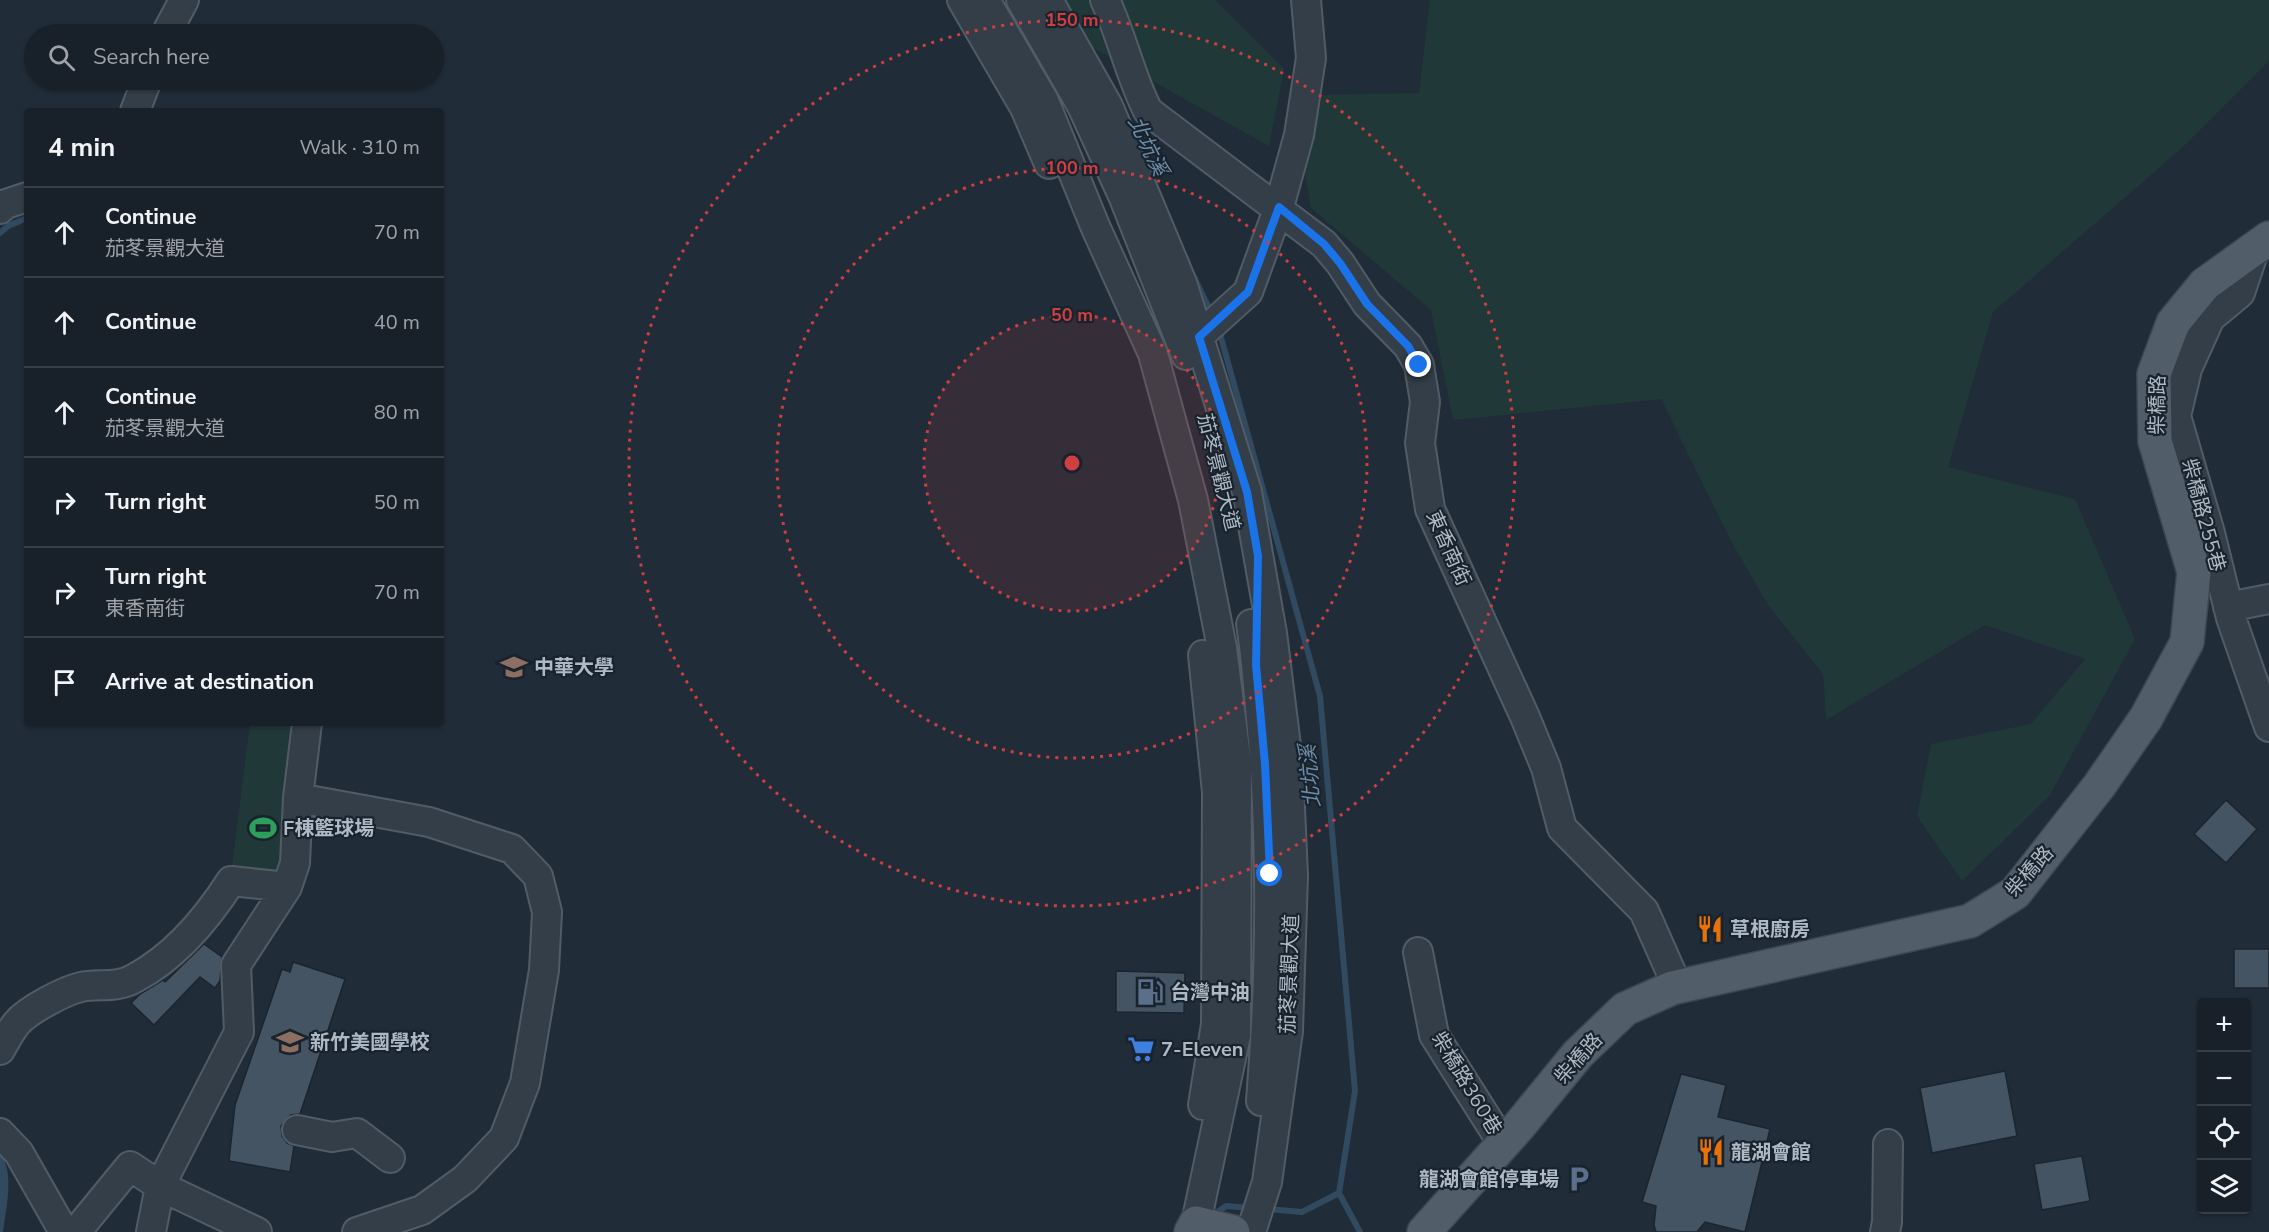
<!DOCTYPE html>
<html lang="en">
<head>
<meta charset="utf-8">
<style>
	body { margin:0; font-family:"Nunito Sans","Noto Sans TC",sans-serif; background:#252e36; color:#f1f3f6 }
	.controls { position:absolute; right:18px; bottom:18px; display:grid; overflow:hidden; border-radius:6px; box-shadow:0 2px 4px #0004 }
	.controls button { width:54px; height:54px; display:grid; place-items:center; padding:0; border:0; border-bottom:2px solid #363e47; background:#18212a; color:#f1f3f6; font:30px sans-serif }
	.stop { position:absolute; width:18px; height:18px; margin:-14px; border:4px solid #1a73e8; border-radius:50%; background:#fff }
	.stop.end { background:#1a73e8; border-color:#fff; box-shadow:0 2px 6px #0008 }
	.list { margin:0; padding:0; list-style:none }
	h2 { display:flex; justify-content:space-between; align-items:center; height:78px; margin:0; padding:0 24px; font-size:26px }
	h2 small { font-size:20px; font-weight:400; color:#9fa3a8 }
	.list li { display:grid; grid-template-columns:39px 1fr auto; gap:18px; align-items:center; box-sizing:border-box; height:90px; padding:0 24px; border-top:2px solid #363e47 }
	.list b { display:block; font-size:22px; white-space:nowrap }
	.list p { margin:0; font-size:20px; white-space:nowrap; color:#9fa3a8 }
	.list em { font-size:20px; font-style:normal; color:#9fa3a8 }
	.icon { flex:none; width:33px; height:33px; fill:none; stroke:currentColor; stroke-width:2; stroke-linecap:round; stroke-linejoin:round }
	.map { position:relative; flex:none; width:2269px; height:1232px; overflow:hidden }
	.search { position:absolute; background:#18212a; box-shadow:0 2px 4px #0004; left:24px; top:24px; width:420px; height:66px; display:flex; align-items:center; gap:15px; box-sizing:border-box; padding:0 21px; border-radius:33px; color:#9fa3a8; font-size:22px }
	.panel { position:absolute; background:#18212a; box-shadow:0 2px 4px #0004; left:24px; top:108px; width:420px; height:618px; border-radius:6px }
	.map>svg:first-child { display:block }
	.green { fill:#213839 }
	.water { fill:#324a60 }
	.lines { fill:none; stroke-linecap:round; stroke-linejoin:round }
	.stream { stroke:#324a60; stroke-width:6 }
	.building { fill:#455462; stroke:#1b252f; stroke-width:1.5 }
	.minor-casing { stroke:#515c66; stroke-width:32 }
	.major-casing { stroke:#3d4752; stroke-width:36 }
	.minor { stroke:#333e48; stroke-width:28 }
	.major { stroke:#515d69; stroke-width:33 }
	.route { stroke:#1a73e8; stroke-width:8 }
	.ring { fill:none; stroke:#d03e40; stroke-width:3; stroke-dasharray:3 6 }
	.labels { text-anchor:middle; stroke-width:4.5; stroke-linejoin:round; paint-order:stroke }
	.street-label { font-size:20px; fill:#adb9c5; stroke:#19232d }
	.poi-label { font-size:20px; font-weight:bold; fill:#adb9c5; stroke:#19232d; text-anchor:start }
	.water-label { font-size:21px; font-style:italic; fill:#6d8daa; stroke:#19232d }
	.centre { fill:#d03e40; stroke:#19232d; stroke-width:3 }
	.ring-label { font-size:18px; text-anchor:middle; font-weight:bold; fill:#d03e40; stroke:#19232d; stroke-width:4.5; stroke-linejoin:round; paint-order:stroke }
</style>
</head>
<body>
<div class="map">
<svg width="2269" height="1232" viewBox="0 0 2269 1232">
	<rect width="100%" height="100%" fill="#202c38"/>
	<!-- green -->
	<path class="green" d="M1059 0H1215L1284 69 1269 146 1082 42Z
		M1430 0H2269V61L2183 147 1993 312 1948 467 2075 499 2135 639 2050 795 1962 881 1917 816 1931 744 2031 724 2085 659 1985 625 1826 720 1823 674 1768 605 1731 541 1661 399 1453 420 1431 310 1311 208 1304 168 1323 95 1419 93Z
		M250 723H300L286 872 232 866Z"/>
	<!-- water -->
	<path class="water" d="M0 1153C15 1172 6 1209 3 1232H0Z"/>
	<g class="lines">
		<!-- stream -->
		<path class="stream" d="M0 233 8 226 27 218
			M1194 277 1208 306
			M1219 330 1320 696 1355 1091 1339 1193 1360 1232
			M1266 1209 1302 1212 1339 1193
			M1212 1216 1226 1206 1250 1208"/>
	</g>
	<!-- building -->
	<path class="building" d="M2226 800 2257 829 2226 863 2194 834Z
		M204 944 222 957 220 981 215 988 200 977 154 1025 131 1003 140 994 163 980 165 982Z
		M2234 949H2269V988H2234Z
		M293 962 345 979 300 1114 291 1115 281 1126 282 1136 287 1143 294 1146 290 1172 229 1161 235 1105 282 969 290 972Z
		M1116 971 1185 973 1184 1013 1116 1012Z
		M2005 1071 2017 1136 1932 1153 1920 1088Z
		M1681 1074 1726 1085 1718 1117 1770 1129 1745 1232 1705 1222 1697 1232H1656L1654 1225 1656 1206 1642 1202Z
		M2082 1156 2090 1201 2042 1210 2034 1164Z"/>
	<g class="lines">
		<defs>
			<path id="minor" d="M962 0 1025 108 1049 164
				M985 0 1044 101 1095 226 1153 354 1193 500 1222 648 1237 765 1236 1035 1196 1223
				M1021 0 1082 106 1124 198 1186 355
				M1048 0 1108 106 1182 283 1247 492 1272 633 1288 762 1293 876 1288 1031 1267 1182 1251 1232
				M1105 0C1122 36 1130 76 1148 111L1324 244 1340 263 1367 304 1408 346 1419 365 1425 402 1420 443 1430 509 1525 717 1546 768 1562 828 1644 911 1678 988
				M166 34 184 0
				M135 111 147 80
				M0 209 6 204 27 197
				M2255 248 2240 293 2210 318 2187 369 2176 416 2210 533 2231 618 2269 727
				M1186 348 1248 292 1279 207 1299 135 1311 58 1306 0
				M2228 607 2269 599
				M1251 624C1256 655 1258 687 1261 719 1273 846 1271 974 1261 1101
				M298 798 429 822 512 849 538 876 547 912 544 970 525 1083 504 1138 465 1179 422 1210 357 1232
				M1418 952 1434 1035 1503 1144
				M0 1050C5 1042 10 1031 17 1023 28 1010 64 991 81 987 98 983 116 989 135 978 176 956 206 920 231 881L287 887
				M1203 1105 1216 1024 1217 792 1203 655
				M297 1130 332 1137 357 1133 390 1158
				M0 1133 19 1153 64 1232
				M76 1232 130 1166 160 1186 257 1232
				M151 1232 160 1186 239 1032 236 965 287 887 295 863 298 798 307 723
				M1885 1232 1887 1222 1888 1144"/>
			<path id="major" d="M1191 1232 1196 1223 1233 1232
				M1424 1232 1519 1126 1578 1054 1625 1009 1672 988 1970 921 2015 893 2099 786 2146 718 2187 642 2194 572 2155 441 2154 374 2173 323 2205 284 2269 238"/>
		</defs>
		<!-- minor casing -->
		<use href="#minor" class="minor-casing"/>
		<!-- major casing -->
		<use href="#major" class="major-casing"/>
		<!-- minor -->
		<use href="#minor" class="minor"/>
		<!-- major -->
		<use href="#major" class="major"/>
	</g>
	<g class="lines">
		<!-- route -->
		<path class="route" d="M1270 874 1265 764 1256 665 1258 556 1247 492 1199 337 1248 292 1279 207 1324 244 1340 263 1367 304 1408 346 1419 365"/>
	</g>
	<!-- distance rings -->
	<circle cx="1072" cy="463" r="148" fill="#d03e40" fill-opacity=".12"/>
	<g class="ring">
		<circle cx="1072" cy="463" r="148"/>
		<circle cx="1072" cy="463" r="295"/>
		<circle cx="1072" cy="463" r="443"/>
	</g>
	<!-- icons -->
	<defs>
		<symbol id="university-bare" viewBox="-9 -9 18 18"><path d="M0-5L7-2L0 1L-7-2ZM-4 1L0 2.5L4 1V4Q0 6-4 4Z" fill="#8d6e63" stroke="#19232d" stroke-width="2.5" paint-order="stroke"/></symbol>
		<symbol id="stadium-bare" viewBox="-9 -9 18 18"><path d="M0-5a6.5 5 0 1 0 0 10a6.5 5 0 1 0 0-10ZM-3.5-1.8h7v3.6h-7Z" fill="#2e9e5b" stroke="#19232d" stroke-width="2.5" paint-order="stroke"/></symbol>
		<symbol id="restaurant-bare" viewBox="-9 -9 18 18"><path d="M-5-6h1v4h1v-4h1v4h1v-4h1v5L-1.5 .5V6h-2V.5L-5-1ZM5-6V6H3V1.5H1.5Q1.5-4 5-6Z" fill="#e8710a" stroke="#19232d" stroke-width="2.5" paint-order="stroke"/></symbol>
		<symbol id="fuel-bare" viewBox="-9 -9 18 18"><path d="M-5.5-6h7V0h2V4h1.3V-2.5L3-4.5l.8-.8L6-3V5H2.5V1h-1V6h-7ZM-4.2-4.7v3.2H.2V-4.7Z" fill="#5c6f8a" stroke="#19232d" stroke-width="2.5" paint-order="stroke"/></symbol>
		<symbol id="school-bare" viewBox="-9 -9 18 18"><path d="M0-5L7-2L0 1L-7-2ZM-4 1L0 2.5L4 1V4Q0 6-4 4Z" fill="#8d6e63" stroke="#19232d" stroke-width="2.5" paint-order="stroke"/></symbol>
		<symbol id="supermarket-bare" viewBox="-9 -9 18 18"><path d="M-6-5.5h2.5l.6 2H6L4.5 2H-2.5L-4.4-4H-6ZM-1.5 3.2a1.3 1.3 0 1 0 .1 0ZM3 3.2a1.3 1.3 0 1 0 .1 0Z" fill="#3f7fe0" stroke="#19232d" stroke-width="2.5" paint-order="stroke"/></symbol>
		<symbol id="parking-bare" viewBox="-9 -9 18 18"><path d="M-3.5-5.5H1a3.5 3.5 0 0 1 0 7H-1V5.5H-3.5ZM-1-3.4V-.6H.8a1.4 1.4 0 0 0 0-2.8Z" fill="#5c6f8a" stroke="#19232d" stroke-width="2.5" paint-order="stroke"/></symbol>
	</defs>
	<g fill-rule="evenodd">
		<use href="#university-bare" x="495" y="648" width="38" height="38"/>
		<use href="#stadium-bare" x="244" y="809" width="38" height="38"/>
		<use href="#restaurant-bare" x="1691" y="910" width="38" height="38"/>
		<use href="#fuel-bare" x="1131" y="973" width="38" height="38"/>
		<use href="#school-bare" x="271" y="1023" width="38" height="38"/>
		<use href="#supermarket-bare" x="1122" y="1030" width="38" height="38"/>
		<use href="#restaurant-bare" x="1692" y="1133" width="38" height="38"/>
		<use href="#parking-bare" x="1560" y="1160" width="38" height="38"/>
	</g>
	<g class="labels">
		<!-- street labels -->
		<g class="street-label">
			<text transform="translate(2157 405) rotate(-89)" y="7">柴橋路</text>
			<text transform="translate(1219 472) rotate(76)" y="7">茄苳景觀大道</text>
			<text transform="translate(2204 515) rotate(75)" y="7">柴橋路255巷</text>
			<text transform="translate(1449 548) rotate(66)" y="7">東香南街</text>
			<text transform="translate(2029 871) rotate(-48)" y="7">柴橋路</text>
			<text transform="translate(1289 974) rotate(-88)" y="7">茄苳景觀大道</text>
			<text transform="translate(1578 1058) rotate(-48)" y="7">柴橋路</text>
			<text transform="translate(1467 1083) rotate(59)" y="7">柴橋路360巷</text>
		</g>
		<!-- poi labels -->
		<g class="poi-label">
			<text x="534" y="674">中華大學</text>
			<text x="283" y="835">F棟籃球場</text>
			<text x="1730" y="936">草根廚房</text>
			<text x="1170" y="999">台灣中油</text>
			<text x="310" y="1049">新竹美國學校</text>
			<text x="1161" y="1056">7-Eleven</text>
			<text x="1731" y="1159">龍湖會館</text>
			<text x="1559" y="1186" text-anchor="end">龍湖會館停車場</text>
		</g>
		<!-- water labels -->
		<g class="water-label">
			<text transform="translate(1148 146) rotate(64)" y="7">北坑溪</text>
			<text transform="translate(1310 776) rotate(-95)" y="7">北坑溪</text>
		</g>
	</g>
	<circle cx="1072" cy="463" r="9" class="centre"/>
	<g class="ring-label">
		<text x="1072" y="26">150 m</text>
		<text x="1072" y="174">100 m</text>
		<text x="1072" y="321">50 m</text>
	</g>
</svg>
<div class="controls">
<button>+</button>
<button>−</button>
<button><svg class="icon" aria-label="locate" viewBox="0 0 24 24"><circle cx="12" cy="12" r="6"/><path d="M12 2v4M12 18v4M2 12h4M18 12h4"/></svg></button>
<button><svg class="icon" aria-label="layers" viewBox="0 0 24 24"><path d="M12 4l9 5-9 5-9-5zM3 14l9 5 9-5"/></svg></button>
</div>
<div class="stop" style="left:1270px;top:874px"></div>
<div class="stop end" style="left:1419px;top:365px"></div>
<div class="search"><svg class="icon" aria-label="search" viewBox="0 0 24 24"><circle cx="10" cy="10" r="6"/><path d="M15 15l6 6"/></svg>Search here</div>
<section class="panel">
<h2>4 min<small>Walk · 310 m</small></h2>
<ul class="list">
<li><svg class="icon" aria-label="ahead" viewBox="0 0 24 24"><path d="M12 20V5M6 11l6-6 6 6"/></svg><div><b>Continue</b><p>茄苳景觀大道</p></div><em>70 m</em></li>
<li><svg class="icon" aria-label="ahead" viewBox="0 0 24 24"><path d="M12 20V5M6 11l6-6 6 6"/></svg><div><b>Continue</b></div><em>40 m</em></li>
<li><svg class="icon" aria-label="ahead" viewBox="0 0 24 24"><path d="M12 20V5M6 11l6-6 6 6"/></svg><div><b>Continue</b><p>茄苳景觀大道</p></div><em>80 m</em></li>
<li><svg class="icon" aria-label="right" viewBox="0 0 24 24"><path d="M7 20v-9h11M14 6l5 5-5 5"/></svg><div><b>Turn right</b></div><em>50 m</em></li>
<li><svg class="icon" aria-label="right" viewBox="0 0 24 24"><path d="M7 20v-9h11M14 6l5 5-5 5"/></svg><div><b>Turn right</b><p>東香南街</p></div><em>70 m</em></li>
<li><svg class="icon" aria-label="arrive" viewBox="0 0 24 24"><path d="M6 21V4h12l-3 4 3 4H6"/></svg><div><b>Arrive at destination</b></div></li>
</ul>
</section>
</div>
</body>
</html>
